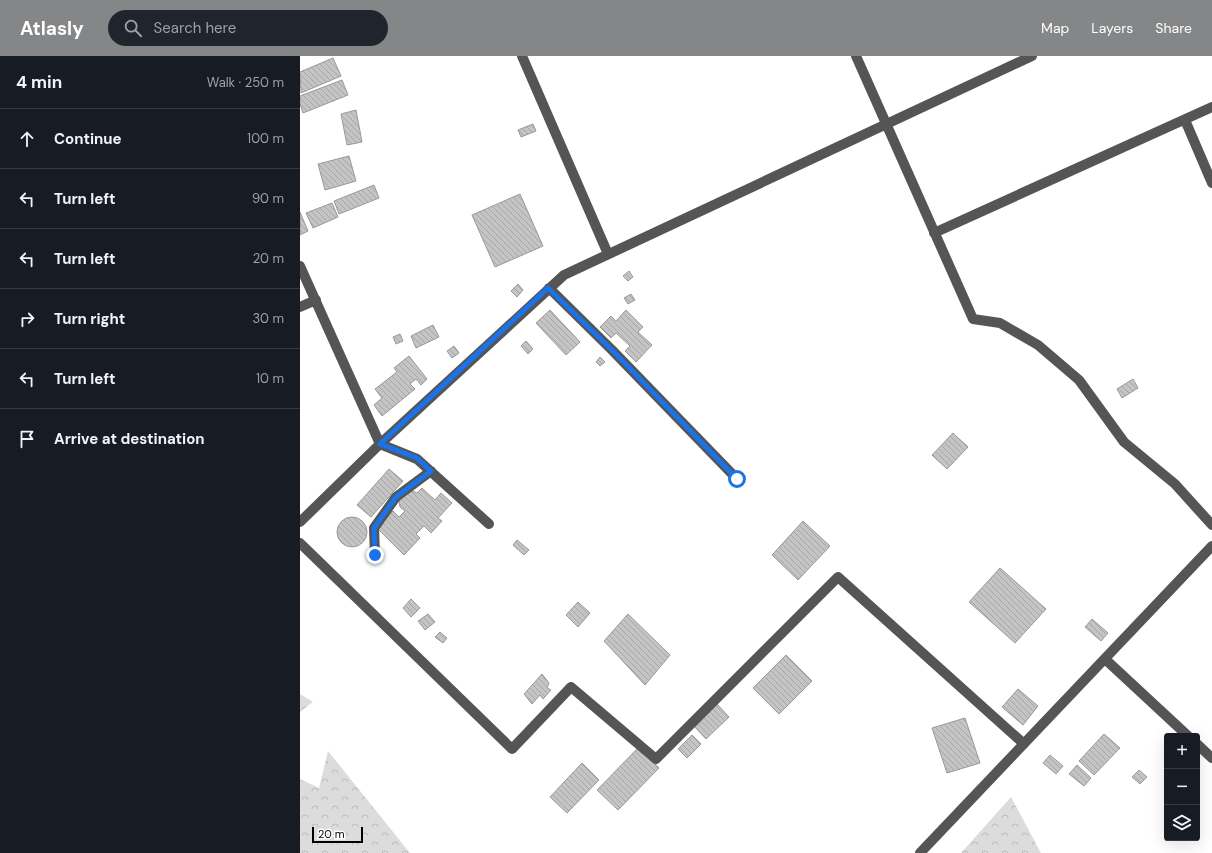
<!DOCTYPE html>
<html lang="en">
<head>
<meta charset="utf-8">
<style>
	body { margin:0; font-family:"DM Sans",sans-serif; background:#20242c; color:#f1f3f6 }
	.controls { position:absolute; right:12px; bottom:12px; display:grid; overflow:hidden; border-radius:4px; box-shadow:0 4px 16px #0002 }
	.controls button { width:36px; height:36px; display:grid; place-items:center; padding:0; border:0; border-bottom:1px solid #363941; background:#171b24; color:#f1f3f6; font:20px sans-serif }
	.scale { position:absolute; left:12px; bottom:10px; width:51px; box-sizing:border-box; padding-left:4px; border:2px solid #000; border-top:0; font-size:11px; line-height:14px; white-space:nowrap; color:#000; -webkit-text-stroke:3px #fff; paint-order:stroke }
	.stop { position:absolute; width:12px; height:12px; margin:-9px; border:3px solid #1a73e8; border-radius:50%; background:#fff }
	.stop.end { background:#1a73e8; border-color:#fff; box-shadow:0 1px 4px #0008 }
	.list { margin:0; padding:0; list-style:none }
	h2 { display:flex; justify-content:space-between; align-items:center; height:52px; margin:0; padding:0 16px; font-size:17px }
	h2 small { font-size:13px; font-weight:400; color:#9ea1a6 }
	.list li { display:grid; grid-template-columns:26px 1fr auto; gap:12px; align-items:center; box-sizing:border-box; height:60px; padding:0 16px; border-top:1px solid #363941 }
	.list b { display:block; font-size:15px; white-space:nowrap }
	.list em { font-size:13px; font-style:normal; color:#9ea1a6 }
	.icon { flex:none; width:22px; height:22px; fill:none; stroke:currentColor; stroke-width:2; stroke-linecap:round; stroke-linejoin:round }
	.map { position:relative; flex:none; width:912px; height:797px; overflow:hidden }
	header { display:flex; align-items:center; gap:24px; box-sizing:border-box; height:56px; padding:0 20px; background:#858687; color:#fff }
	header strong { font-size:19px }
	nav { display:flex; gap:22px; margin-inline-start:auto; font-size:14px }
	.search { width:280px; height:36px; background:#20242c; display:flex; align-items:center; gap:10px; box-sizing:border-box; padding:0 14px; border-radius:22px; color:#9ea1a6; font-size:15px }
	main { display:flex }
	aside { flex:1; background:#171b24 }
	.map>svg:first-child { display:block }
	.forest { fill:url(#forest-crowns) }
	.building { fill:url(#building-back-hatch); stroke:#999 }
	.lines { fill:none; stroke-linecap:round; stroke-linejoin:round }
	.minor { stroke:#555; stroke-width:10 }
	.route { stroke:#1a73e8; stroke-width:5 }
</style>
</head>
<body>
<header>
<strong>Atlasly</strong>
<div class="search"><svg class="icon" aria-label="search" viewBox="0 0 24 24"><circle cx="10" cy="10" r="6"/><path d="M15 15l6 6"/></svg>Search here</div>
<nav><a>Map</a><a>Layers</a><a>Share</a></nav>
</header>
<main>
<aside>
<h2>4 min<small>Walk · 250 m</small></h2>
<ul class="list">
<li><svg class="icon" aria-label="ahead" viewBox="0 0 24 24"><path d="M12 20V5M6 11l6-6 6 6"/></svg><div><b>Continue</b></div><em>100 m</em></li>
<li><svg class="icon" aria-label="left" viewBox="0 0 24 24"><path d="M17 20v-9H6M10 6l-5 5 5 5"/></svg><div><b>Turn left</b></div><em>90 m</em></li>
<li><svg class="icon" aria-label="left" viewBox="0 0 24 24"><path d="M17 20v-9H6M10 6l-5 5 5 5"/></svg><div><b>Turn left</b></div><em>20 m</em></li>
<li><svg class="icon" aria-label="right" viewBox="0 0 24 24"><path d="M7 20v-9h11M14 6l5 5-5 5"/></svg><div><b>Turn right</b></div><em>30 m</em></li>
<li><svg class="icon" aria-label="left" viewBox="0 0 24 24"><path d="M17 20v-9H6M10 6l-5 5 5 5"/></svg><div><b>Turn left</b></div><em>10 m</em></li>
<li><svg class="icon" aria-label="arrive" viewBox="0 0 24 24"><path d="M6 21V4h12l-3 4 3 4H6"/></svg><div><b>Arrive at destination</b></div></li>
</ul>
</aside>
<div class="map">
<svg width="912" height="797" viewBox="0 0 912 797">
	<defs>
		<pattern id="forest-crowns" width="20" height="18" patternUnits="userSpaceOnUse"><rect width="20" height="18" fill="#dcdcdc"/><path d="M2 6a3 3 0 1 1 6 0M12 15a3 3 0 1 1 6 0" fill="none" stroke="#bbb"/></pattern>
		<pattern id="building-back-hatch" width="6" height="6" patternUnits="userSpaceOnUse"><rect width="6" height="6" fill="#c4c4c4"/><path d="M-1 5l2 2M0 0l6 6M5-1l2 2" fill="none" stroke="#a7a7a7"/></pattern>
	</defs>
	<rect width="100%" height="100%" fill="#fff"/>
	<!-- forest -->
	<path class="forest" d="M0 638 13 646 0 656Z
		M28 695 110 797H0V723L19 732Z
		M711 741 741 797H661Z"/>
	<!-- building -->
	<path class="building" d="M33 2 41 20 1 37 0 16Z
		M42 24 48 39 3 57 0 48V40Z
		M56 54 62 86 47 89 41 58Z
		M233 68 236 75 221 81 218 74Z
		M49 100 56 125 25 134 18 108Z
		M74 129 79 142 39 158 34 145Z
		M220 138 243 190 195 211 172 159Z
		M32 147 38 161 13 172 6 157Z
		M0 156 8 175 0 179Z
		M329 215 333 221 328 225 323 220Z
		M218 228 223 234 217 241 211 235Z
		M331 238 335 244 328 248 324 242Z
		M250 254 280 286 266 299 236 267Z
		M326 254 343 271 338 276 352 289 336 306 325 295 330 290 316 277 311 282 300 271 311 260 316 265Z
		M133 269 139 281 116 292 111 280Z
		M100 278 103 285 96 288 93 281Z
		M226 285 233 293 228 298 221 290Z
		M154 290 159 297 152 302 147 295Z
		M109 300 127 323 121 329 116 323 110 328 115 333 82 360 74 349 82 342 75 333 97 316 94 312Z
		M300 301 305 306 300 310 296 306Z
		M833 323 838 332 822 342 817 333Z
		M653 377 668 391 647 413 632 399Z
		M89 413 103 425 71 461 57 449Z
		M122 432 135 444 141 437 152 447 138 462 142 465 131 477 124 470 116 478 120 482 104 499 77 472 93 455 99 461 105 455 100 451 99 445 105 437 113 435 117 437Z
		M37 476a15 15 0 1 1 30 0a15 15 0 1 1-30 0Z
		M503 465 530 490 498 524 472 499Z
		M217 484 229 494 224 499 213 489Z
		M700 512 746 553 715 587 669 546Z
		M111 543 120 552 111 561 103 552Z
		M278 546 290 557 278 571 266 559Z
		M128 558 135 566 125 574 118 565Z
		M328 558 370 599 345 629 304 585Z
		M792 563 808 577 801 585 785 571Z
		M140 576 147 582 143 587 135 581Z
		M486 599 512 625 479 658 453 632Z
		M242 618 249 627 247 632 251 634 243 643 240 639 232 648 224 638Z
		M718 633 738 650 723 669 702 651Z
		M417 648 429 661 406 683 394 670Z
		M665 662 680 707 647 717 632 672Z
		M804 678 820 692 794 719 779 705Z
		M392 679 401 688 387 702 378 693Z
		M338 692 359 712 318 754 297 734Z
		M750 699 763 710 756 718 743 707Z
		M282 707 299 724 267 757 250 741Z
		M777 709 791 722 784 730 769 718Z
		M839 714 847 721 840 728 832 721Z"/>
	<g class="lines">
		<!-- minor -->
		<path class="minor" d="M222 0 308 198
			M556 0 673 263 700 267 738 289 779 324 824 386 875 428 912 469
			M885 64 912 127
			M634 177 912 51
			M0 210 80 388 117 403 189 468
			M249 232 312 294 437 423
			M0 251 16 244
			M0 466 80 388 264 219 732 0
			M0 487 212 693 271 631 356 703 538 521 724 688
			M75 499 74 472 96 441 131 415
			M805 603 888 680
			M897 688 912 702
			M620 797 912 490"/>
	</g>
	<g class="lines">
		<!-- route -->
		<path class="route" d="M75 499 74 472 96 441 131 415 117 402 80 388 248 232 312 294 437 423"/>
	</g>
</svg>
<div class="controls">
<button>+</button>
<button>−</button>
<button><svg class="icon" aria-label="layers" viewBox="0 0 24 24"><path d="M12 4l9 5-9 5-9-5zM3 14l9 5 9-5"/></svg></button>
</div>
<div class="scale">20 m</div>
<div class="stop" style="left:437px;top:423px"></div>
<div class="stop end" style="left:75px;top:499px"></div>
</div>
</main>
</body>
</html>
